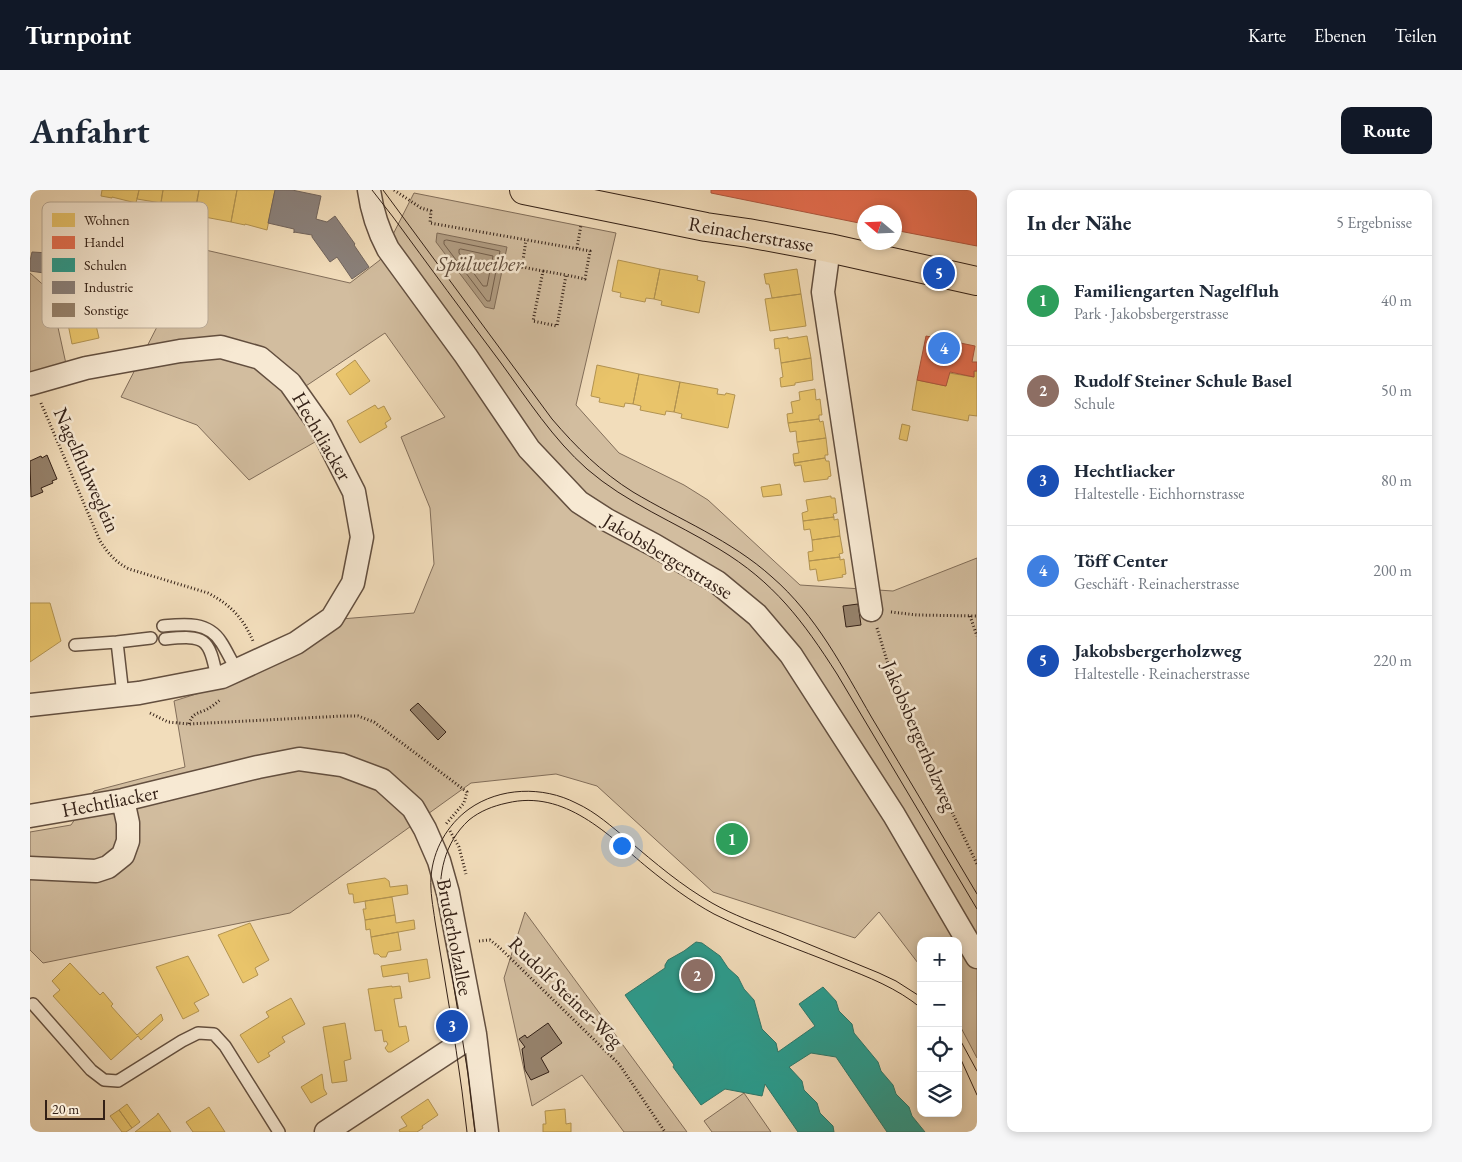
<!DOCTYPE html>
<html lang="de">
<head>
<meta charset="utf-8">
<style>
	body { margin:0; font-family:"EB Garamond",serif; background:#f6f6f7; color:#1f2937 }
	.controls { position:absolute; right:15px; bottom:15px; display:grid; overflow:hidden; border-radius:10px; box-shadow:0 2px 8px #0003 }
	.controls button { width:45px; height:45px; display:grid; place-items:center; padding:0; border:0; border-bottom:1px solid #e0e1e3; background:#fff; color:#1f2937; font:25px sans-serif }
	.compass { position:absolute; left:827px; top:15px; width:45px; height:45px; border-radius:50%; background:#fff; box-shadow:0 2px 8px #0003; rotate:289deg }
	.scale { position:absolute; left:15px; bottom:12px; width:60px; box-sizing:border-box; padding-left:5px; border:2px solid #332016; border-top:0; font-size:14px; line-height:18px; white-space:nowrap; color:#332016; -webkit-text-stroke:4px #f7e9d3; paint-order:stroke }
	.you { position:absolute; left:591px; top:655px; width:18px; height:18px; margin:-12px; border:4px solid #fff; border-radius:50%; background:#1a73e8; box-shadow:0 0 0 8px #1a73e833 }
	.badge { display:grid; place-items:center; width:32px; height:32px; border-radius:50%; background:#111827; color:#fff; font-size:16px; font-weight:700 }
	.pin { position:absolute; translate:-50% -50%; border:2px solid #fff; box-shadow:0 1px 5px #0006 }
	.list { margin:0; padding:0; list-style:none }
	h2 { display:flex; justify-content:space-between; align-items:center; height:65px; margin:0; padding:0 20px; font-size:21px }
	h2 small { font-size:16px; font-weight:400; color:#747a83 }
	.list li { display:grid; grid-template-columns:32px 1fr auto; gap:15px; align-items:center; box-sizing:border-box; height:90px; padding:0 20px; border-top:1px solid #e0e1e3 }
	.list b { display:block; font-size:19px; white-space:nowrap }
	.list p { margin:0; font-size:16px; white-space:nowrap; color:#747a83 }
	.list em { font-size:16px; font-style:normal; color:#747a83 }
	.icon { flex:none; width:28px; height:28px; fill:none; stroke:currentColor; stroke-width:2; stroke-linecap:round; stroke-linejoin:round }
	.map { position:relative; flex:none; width:947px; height:942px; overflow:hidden; border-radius:10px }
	header { display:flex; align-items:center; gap:30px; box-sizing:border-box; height:70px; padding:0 25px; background:#111827; color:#fff }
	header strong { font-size:24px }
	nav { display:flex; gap:28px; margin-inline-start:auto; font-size:18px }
	.intro { display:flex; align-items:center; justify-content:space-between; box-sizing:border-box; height:120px; padding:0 30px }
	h1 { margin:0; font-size:35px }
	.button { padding:12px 22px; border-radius:10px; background:#111827; color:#fff; font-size:18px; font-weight:700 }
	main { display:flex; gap:30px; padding:0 30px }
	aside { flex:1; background:#fff; border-radius:10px; box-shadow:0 2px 8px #0003 }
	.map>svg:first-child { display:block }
	.green { fill:#d2bd9f; stroke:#826e5a }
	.water { fill:#b19d83; stroke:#7f6b57 }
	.homes { fill:#e9c46a; stroke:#b29351 }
	.shops { fill:#e76f51; stroke:#b1573f }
	.schools { fill:#2a9d8f; stroke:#2d786b }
	.industry { fill:#8a817c; stroke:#70645d }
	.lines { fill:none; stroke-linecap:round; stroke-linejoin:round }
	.shore { stroke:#725e4c; stroke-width:1 }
	.building { fill:#96826c; stroke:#332016 }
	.service-casing { stroke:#634f3f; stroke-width:14 }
	.minor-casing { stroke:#634f3f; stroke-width:25 }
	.primary-casing { stroke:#332016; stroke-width:30 }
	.path { stroke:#332016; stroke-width:3; stroke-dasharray:1 2.5; stroke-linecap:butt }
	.service { stroke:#f7e9d3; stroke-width:11 }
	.minor { stroke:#f7e9d3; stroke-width:22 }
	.primary { stroke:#f2ddbb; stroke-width:28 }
	.tram { stroke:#332016; stroke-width:1 }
	.labels { text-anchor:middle; stroke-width:5; stroke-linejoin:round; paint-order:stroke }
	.street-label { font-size:20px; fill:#332016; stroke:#f7e9d3 }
	.water-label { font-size:21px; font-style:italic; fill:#5f4c3c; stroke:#f7e9d3 }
	.key { fill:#f7e9d3; stroke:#bcad9a; stroke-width:1 }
	.key-label { font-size:14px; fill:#332016 }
</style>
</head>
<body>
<header>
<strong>Turnpoint</strong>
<nav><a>Karte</a><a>Ebenen</a><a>Teilen</a></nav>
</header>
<div class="intro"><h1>Anfahrt</h1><a class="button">Route</a></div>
<main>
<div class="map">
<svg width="947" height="942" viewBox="0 0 947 942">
	<rect width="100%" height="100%" fill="#f2ddbb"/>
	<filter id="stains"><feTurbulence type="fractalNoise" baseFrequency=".004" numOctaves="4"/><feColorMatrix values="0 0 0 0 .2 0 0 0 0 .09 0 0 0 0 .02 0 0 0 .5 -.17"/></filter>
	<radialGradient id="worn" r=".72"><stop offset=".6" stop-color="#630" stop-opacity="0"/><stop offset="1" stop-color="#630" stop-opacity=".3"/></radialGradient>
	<!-- green -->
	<path class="green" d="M384 3 586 43 546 215 589 263 654 295 678 310 770 395 863 401 947 368V868L928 832V751H891V777L849 722 825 748 683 702 567 596 526 584 441 593 260 723 13 773 0 760V642L41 635 64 601 155 577 144 511 198 494 311 429 384 423 404 374 400 318 371 247 415 227 355 143 258 208 269 223 285 252 219 290 167 235 91 207 130 131 136 51 320 93 350 70Z
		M0 83 20 101 38 183 0 196Z
		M495 722 657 942H594L552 885 502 916 474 788Z
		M714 903 741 942H682L674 931Z"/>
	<!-- water -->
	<path class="water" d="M407 43 477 57 464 119 455 117 406 52Z"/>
	<!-- homes -->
	<path class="homes" d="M72 0H109L106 13 82 7V8L71 6Z
		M109 0H133L131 13 107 9Z
		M133 0H169L166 19 131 12Z
		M169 0H207L201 32 164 25Z
		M207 0H245L237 40 215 34V35L201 32Z
		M588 70 630 79 624 109 616 108 615 112 590 107 591 103 582 101Z
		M630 79 668 86 667 90 675 92 669 123 631 115 632 111 624 109Z
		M767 79 771 104 742 108 739 94H736L734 84Z
		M771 104 776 136 740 141 735 109Z
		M62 118 69 148 42 154 36 124Z
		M777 146 781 168 751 173 749 158 745 159 744 149 758 147V149Z
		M781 168 783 190 765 193V195L751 197 750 188 753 187 751 173Z
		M325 170 340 191 320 205 306 184Z
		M567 175 609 184 603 214 595 213 594 217 569 212 570 208 561 206Z
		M944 181H947V226L939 225 938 231 882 220 887 190 916 196 919 183 944 187Z
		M609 184 650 192 644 222 636 221 635 225 610 220 611 216 603 214Z
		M650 192 688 199 687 204 695 205 696 203 705 205 698 238 651 228 652 224 644 222Z
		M785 199 786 210 790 209 792 225H789V229L758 233 757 224 763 223 761 212 770 210 769 202Z
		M345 215 348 219 354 216 361 229 355 233 357 237 330 253 317 231Z
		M789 229 790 232 793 231 796 248 767 252 766 241 760 242 758 233Z
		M872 234 880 236 877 251 869 249Z
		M796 248 798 265H795V268L764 273 763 264 769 263 767 252Z
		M795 268 796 271H799L801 286 798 287V289L774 292 771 275 765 276 764 273Z
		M750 294 752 305 733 307 731 297Z
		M801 306V308H805L807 323 803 324 804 327 773 331 772 323 778 321 776 310Z
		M804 327V330L808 329 810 346 782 350 780 339 774 340 773 331Z
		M810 346 813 363 809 364 810 367 779 371 778 362 783 361 782 350Z
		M810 367V370L814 369 816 384 812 385 813 387 788 391 786 379 780 380 779 371Z
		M0 413H20L31 451 0 472Z
		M355 688 359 691 360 697 377 695 378 704 324 713 323 704H319L317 694Z
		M362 707 365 725 335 730 333 719H336L335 711Z
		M365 725 366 733 384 730 385 739 341 747 340 739 336 740 335 730Z
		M220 733 239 770 225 778 228 785 213 793 188 745Z
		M368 742 371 760 358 762 356 767H351L348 764H344L341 747Z
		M158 766 179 805 164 813 169 821 153 829 126 777Z
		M397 769 400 788 379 792 378 783 353 787 351 776Z
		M40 773 70 805 73 802 83 814 81 816 107 845 131 824 133 830 111 850 108 846 81 870 23 806 30 800 22 791Z
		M362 796V797L370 796 372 808 364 809 369 837 376 836 379 851 361 862H358L355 858 358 854 356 851 354 852 352 840 345 841 338 799Z
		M261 808 275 834 252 847 255 852 238 863 240 866 228 873 210 845 239 827 236 822Z
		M315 833 321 869 314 871 317 891 302 893 293 837Z
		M292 884 294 899 297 904 281 913 271 897Z
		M398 909 408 925 392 936 393 938 387 942H370L369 940 377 936 371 927Z
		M97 914 110 932 102 938 89 920Z
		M179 917 195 942H163L156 932Z
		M535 919 536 934 541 933V942H513V934H516L515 921Z
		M89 920 102 938 96 942H92L80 926Z
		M128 923 141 942H105L127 925Z"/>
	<!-- shops -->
	<path class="shops" d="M681 0H947V56L864 40V22H834V34L681 3Z
		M896 146 945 156 942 172H947V181H944V187L920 182 916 196 887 190Z"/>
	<!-- schools -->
	<path class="schools" d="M666 752 672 753 690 766 698 778 708 787 714 799 724 810 732 839 746 853 748 862 785 836 769 814 793 797 806 811 809 821 822 834 824 843 848 872 851 881 863 895 866 904 879 917 882 926 895 942H857L806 867 781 863 759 877 772 891 774 900 787 913 790 923 803 936 804 942H768L735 894 732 906 695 899 671 915 643 877 644 875 595 805 635 778V775L638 770 654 761Z"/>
	<!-- industry -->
	<path class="industry" d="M245 0H262L291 6 286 29 297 32 305 26 325 54 324 55 339 77 322 89 307 67 300 72 282 47V45L264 42V43V39L238 33Z
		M60 35 63 73 14 83 0 81V71L2 62 19 63 44 58 43 36Z"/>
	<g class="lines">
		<!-- shore -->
		<path class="shore" d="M417 50 470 61 460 111H457L414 54V51Z
			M431 59 463 66 457 96H453L429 63V60Z"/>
	</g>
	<!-- building -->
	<path class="building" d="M17 265 27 289 22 291 23 293 11 298 13 302 1 307 0 271 11 266 12 268Z
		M828 414 831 435 816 437 813 416Z
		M388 513 416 542 408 550 380 520Z
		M518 833 532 853 511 868 519 882 501 890 495 880 492 859 495 857 489 849 495 845 497 848Z"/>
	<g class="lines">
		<defs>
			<path id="service" d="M133 436C154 434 178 431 191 452 197 461 201 471 207 480
				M135 449C175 445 179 447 187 488
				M45 455 87 452
				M93 505 87 452 121 448
				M3 814 61 880 74 890 88 891 152 851 168 843 184 844 195 856 249 942"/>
			<path id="minor" d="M339 0C342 22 348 40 358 59L436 166 499 259 549 312 577 330 624 355 687 392 727 425 761 465 864 625 947 767
				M799 58 793 102 841 420
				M0 194 56 178 150 161 191 157 230 168 260 193 291 237 324 302 332 347 323 393 302 428 266 453 192 487 109 503 0 515
				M0 626 93 610 228 577 269 569 312 575 352 590 383 618 395 639 409 671 418 703 445 844 457 942
				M0 678 66 681 78 677 93 665 98 651V633L93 610
				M296 942 445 844"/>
			<path id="primary" d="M494 0 676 37 718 43 799 58 947 91"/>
		</defs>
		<!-- service casing -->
		<use href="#service" class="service-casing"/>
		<!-- minor casing -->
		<use href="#minor" class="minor-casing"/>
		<!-- primary casing -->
		<use href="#primary" class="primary-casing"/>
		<!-- path -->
		<path class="path" d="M364 0 391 18 401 21 400 33 560 61 555 89 536 85 527 136 503 131 513 81 492 77 496 50
			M547 58 551 35
			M513 81 536 85
			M11 213 70 351C78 363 85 372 99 379L178 403C201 415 213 428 223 451
			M861 422 887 425 947 426
			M940 426 947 446
			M847 438 864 494 895 566 947 674
			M120 523 138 532 159 534 313 526H328L344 532 437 602 434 613 416 634
			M159 534C162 525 165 524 173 521 179 519 185 514 190 510
			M420 641 429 657 436 684
			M449 751 460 750 469 757 589 874 635 942"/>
		<!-- service -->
		<use href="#service" class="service"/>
		<!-- minor -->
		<use href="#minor" class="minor"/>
		<!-- primary -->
		<use href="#primary" class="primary"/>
		<!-- tram -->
		<path class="tram" d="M342 0 363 27C399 76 435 125 471 173 498 210 523 249 557 279 596 313 645 332 689 359 744 392 773 431 807 484L947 719
			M353 0 522 229C546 257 571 282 603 302 650 330 701 350 742 387 786 425 813 478 842 528 877 586 912 645 947 704
			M928 846 947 881
			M928 863 947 905
			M437 942C431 887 422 833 413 779 410 763 408 747 405 731 403 716 400 702 401 687 403 660 417 635 439 619 470 597 513 596 546 613 566 622 582 637 598 650 625 673 652 696 682 713 703 725 726 733 749 742 782 756 816 769 849 783L866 791 891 807
			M445 942 438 884 411 717C408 684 414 653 439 630 450 621 463 616 477 613 535 599 578 645 618 678 639 695 660 711 684 724 724 744 768 759 810 776 838 787 867 798 891 818"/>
	</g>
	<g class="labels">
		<!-- street labels -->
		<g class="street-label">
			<text transform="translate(721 44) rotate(10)" y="7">Reinacherstrasse</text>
			<text transform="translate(292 246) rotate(60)" y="7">Hechtliacker</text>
			<text transform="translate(57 280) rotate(66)" y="7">Nagelfluhweglein</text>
			<text transform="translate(638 366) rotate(31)" y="7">Jakobsbergerstrasse</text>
			<text transform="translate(890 546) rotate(67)" y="7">Jakobsbergerholzweg</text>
			<text transform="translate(80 611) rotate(-11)" y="7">Hechtliacker</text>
			<text transform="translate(425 747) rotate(79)" y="7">Bruderholzallee</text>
			<text transform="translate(536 802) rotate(44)" y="7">Rudolf Steiner-Weg</text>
		</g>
		<!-- water labels -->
		<g class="water-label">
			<text x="450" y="81">Spülweiher</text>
		</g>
	</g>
	<!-- legend -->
	<rect x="12" y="12" width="166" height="126" rx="8" class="key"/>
	<rect x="22" y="23" width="23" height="14" fill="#e9c46a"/>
	<rect x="22" y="46" width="23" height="13" fill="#e76f51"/>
	<rect x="22" y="68" width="23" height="14" fill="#2a9d8f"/>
	<rect x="22" y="91" width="23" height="13" fill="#8a817c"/>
	<rect x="22" y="113" width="23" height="14" fill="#96826c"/>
	<g class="key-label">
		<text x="54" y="35">Wohnen</text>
		<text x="54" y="57">Handel</text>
		<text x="54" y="80">Schulen</text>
		<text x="54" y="102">Industrie</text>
		<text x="54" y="125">Sonstige</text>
	</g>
	<rect width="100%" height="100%" filter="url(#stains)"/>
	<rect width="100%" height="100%" fill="url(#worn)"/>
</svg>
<div class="controls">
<button>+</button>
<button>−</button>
<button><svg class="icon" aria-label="locate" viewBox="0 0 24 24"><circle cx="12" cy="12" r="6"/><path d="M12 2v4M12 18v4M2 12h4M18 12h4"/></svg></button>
<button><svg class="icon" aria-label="layers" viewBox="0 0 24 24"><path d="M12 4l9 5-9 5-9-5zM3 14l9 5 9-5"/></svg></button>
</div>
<svg class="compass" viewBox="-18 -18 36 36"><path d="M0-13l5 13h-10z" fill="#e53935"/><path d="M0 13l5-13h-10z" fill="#747a83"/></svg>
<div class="scale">20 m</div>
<div class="you"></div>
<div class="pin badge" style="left:702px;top:649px;background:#2e9e5b">1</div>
<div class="pin badge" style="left:667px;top:785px;background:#8d6e63">2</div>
<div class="pin badge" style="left:422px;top:836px;background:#1a4fb4">3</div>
<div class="pin badge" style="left:914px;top:158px;background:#3f7fe0">4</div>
<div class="pin badge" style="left:909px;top:83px;background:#1a4fb4">5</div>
</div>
<aside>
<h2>In der Nähe<small>5 Ergebnisse</small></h2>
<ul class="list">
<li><span class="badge" style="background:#2e9e5b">1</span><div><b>Familiengarten Nagelfluh</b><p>Park · Jakobsbergerstrasse</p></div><em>40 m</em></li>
<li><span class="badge" style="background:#8d6e63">2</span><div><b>Rudolf Steiner Schule Basel</b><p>Schule</p></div><em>50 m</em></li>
<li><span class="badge" style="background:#1a4fb4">3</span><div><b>Hechtliacker</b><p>Haltestelle · Eichhornstrasse</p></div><em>80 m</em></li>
<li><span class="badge" style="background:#3f7fe0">4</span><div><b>Töff Center</b><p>Geschäft · Reinacherstrasse</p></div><em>200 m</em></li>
<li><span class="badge" style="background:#1a4fb4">5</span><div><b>Jakobsbergerholzweg</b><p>Haltestelle · Reinacherstrasse</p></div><em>220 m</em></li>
</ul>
</aside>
</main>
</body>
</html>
